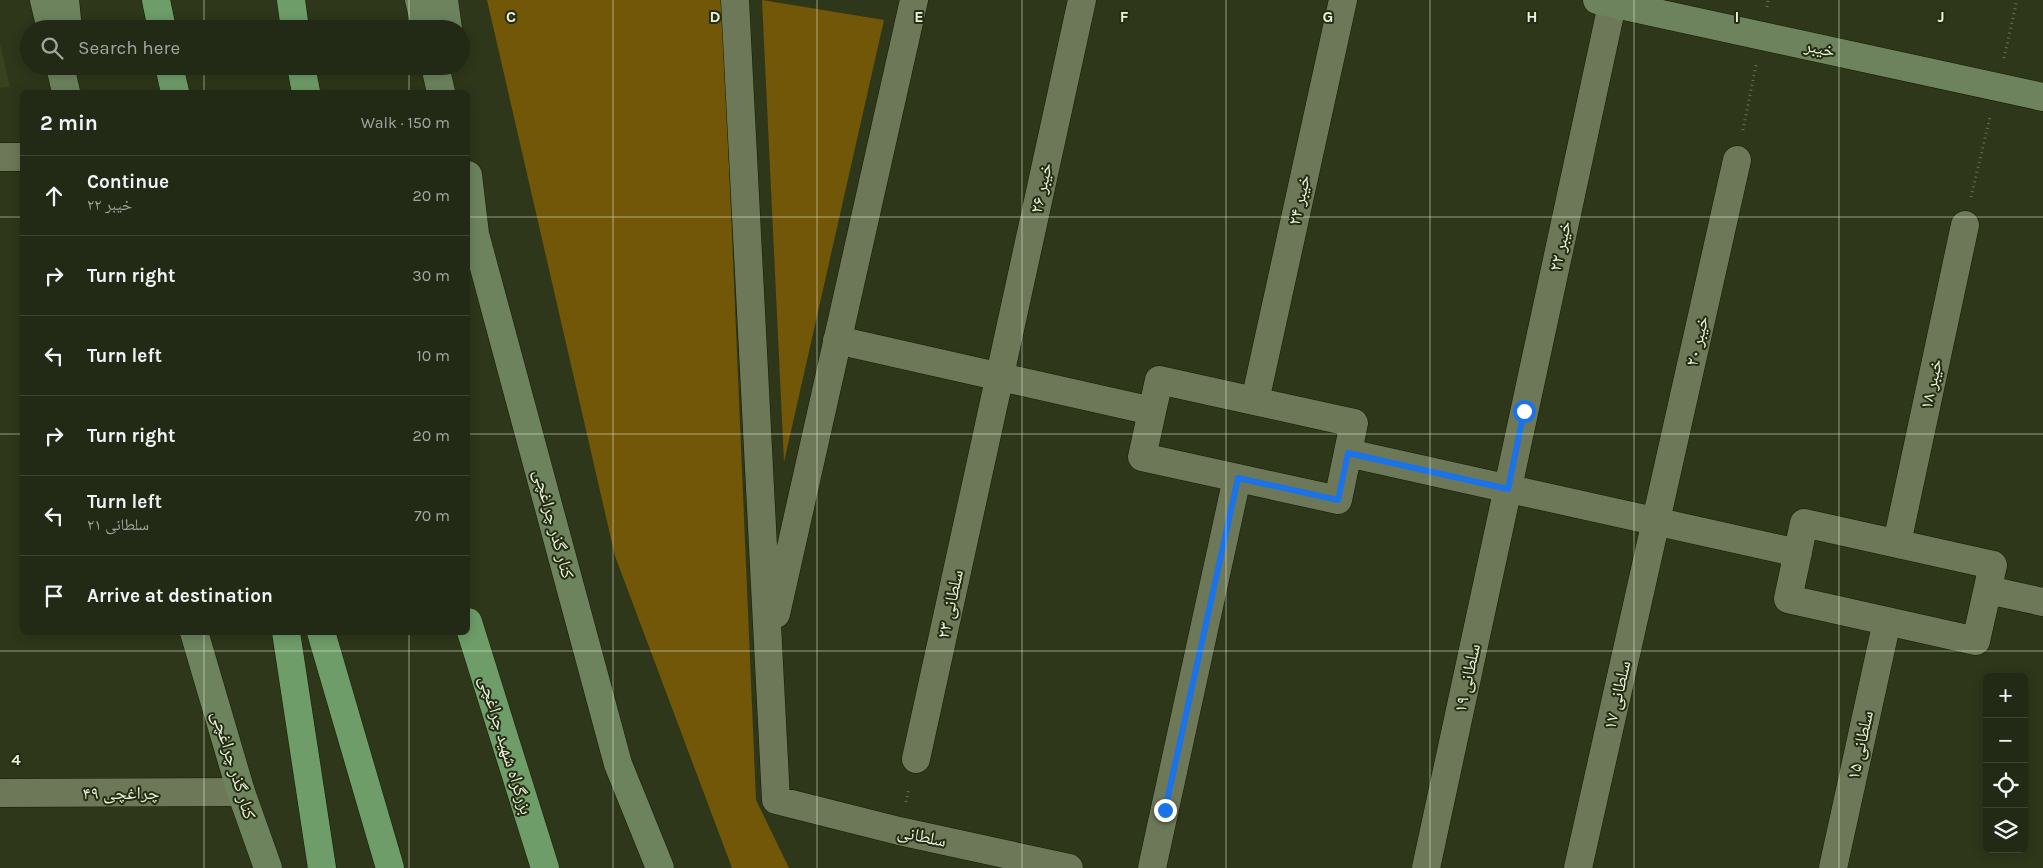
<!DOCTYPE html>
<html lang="en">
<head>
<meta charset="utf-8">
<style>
	body { margin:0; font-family:Karla,"Noto Naskh Arabic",sans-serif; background:#2e3522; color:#f1f3f6 }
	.controls { position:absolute; right:15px; bottom:15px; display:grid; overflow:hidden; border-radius:8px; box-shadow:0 2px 12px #0003 }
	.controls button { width:45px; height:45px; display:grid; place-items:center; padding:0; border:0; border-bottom:1px solid #3f4534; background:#222914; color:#f1f3f6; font:25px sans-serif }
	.stop { position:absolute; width:15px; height:15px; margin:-11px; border:4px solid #1a73e8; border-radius:50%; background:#fff }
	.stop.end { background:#1a73e8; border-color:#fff; box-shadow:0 1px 5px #0008 }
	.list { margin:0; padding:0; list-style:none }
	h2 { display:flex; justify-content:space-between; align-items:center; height:65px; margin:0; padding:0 20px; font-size:21px }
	h2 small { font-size:16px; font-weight:400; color:#a2a6a0 }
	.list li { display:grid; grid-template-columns:32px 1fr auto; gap:15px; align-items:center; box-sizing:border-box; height:80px; padding:0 20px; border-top:1px solid #3f4534 }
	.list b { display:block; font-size:19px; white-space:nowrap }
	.list p { margin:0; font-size:16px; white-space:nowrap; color:#a2a6a0 }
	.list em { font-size:16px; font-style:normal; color:#a2a6a0 }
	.icon { flex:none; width:28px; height:28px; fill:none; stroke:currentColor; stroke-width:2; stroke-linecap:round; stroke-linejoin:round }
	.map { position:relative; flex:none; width:2043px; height:868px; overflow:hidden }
	.search { position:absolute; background:#222914; box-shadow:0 2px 12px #0003; left:20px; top:20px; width:450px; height:55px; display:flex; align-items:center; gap:12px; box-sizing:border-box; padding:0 18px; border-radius:28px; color:#a2a6a0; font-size:19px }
	.panel { position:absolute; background:#222914; box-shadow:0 2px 12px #0003; left:20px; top:90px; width:450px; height:545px; border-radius:8px }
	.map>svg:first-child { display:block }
	.built { fill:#37421e }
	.green { fill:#715707 }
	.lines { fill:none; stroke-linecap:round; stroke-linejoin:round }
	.street-casing { stroke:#161e03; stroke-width:29 }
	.secondary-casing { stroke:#161e03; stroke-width:29 }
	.highway-casing { stroke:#161e03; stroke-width:29 }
	.path { stroke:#676f56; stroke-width:3; stroke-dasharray:1 4; stroke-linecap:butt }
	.street { stroke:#6d7859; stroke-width:28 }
	.secondary { stroke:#6d835e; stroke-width:28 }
	.highway { stroke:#6e9d69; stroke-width:28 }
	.route { stroke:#1a73e8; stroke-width:6 }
	.grid { fill:none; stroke:#eaf0df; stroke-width:1; stroke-opacity:0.55 }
	.labels { text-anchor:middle; stroke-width:4; stroke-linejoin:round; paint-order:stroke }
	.street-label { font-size:18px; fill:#eaf0df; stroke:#242d10 }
	.grid-label { font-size:16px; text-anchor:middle; font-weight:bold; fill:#eaf0df; stroke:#242d10; stroke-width:4; stroke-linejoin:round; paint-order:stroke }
</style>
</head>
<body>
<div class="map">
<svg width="2043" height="868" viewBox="0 0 2043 868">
	<rect width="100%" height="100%" fill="#2e371a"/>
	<!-- built -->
	<path class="built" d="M0 43 10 87 0 88Z"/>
	<!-- green -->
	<path class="green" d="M487 0H722L756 800 789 868H732L615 556Z
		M762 0 884 20 784 462Z"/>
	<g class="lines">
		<defs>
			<path id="street" d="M735 0 776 800 899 831 1069 868
				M0 157H22
				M837 340 1152 411
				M1159 380 1354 423 1338 500 1142 457Z
				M1255 401 1343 0
				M1348 453 1798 553
				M1804 523 1993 565 1976 641 1788 599Z
				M1897 543 1965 225
				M1988 590 2043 602
				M776 614 914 0
				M916 759 1082 0
				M0 793 241 792
				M1152 868 1237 478
				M1426 868 1613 0
				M1578 868 1737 160
				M1833 868 1887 621"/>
			<path id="secondary" d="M44 0 51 29
				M65 0 68 29
				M419 0 426 29
				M444 0 448 29
				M1597 0 2043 97
				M60 66 66 92
				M435 66 441 92
				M468 175 475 234 618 764 660 868
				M194 632 241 792 268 868"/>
			<path id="highway" d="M156 0 162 29
				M291 0 295 29
				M169 66 175 92
				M301 66 306 92
				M468 622 545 868
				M286 632 322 868
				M321 632 390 868"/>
		</defs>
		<!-- street casing -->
		<use href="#street" class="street-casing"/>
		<!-- secondary casing -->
		<use href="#secondary" class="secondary-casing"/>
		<!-- highway casing -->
		<use href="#highway" class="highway-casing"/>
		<!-- path -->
		<path class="path" d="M1767 7 1768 0
			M2004 58 2017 0
			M1743 130 1756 65
			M1971 197 1990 117
			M906 802 909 789"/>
		<!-- street -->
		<use href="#street" class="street"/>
		<!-- secondary -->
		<use href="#secondary" class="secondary"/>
		<!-- highway -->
		<use href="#highway" class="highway"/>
	</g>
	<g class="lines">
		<!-- route -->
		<path class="route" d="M1165 810 1238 478 1338 500 1348 453 1508 489 1524 411"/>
	</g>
	<!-- grid -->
	<path class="grid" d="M204 0V29M409 0V29M613 0V868M817 0V868M1022 0V868M1226 0V868M1430 0V868M1634 0V868M1839 0V868M204 66V92M409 66V92M0 217H22M468 217H2043M0 434H22M468 434H2043M204 632V868M409 632V868M0 651H2043"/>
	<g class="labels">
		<!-- street labels -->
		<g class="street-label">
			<text transform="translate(1820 48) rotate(12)" y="6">خیبر</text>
			<text transform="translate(1041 188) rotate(-78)" y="6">خیبر ۲۶</text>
			<text transform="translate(1299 200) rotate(-78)" y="6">خیبر ۲۴</text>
			<text transform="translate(1560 246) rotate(-78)" y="6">خیبر ۲۲</text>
			<text transform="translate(1697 341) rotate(-77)" y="6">خیبر ۲۰</text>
			<text transform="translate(1931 384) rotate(-78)" y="6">خیبر ۱۸</text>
			<text transform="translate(554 524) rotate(75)" y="6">کنار گذر چراغچی</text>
			<text transform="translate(950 604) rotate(-78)" y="6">سلطانی ۲۳</text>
			<text transform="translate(1467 678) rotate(-78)" y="6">سلطانی ۱۹</text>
			<text transform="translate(1617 695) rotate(-77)" y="6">سلطانی ۱۷</text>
			<text transform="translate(506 745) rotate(73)" y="6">بزرگراه شهید چراغچی</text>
			<text transform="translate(1860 745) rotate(-78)" y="6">سلطانی ۱۵</text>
			<text transform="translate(234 765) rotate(73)" y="6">کنار گذر چراغچی</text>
			<text x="121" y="799">چراغچی ۴۹</text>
			<text transform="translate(922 836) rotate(12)" y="6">سلطانی</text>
		</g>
	</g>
	<g class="grid-label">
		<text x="511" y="22">C</text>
		<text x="715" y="22">D</text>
		<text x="919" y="22">E</text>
		<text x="1124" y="22">F</text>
		<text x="1328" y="22">G</text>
		<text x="1532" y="22">H</text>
		<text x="1737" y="22">I</text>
		<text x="1941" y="22">J</text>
		<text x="16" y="765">4</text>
	</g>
</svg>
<div class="controls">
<button>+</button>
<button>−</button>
<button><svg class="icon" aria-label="locate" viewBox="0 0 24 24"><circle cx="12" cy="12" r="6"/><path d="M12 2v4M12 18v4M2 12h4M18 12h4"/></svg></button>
<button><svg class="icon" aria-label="layers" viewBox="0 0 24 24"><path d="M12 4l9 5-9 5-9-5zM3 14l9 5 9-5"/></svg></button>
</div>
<div class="stop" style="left:1524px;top:411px"></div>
<div class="stop end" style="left:1165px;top:810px"></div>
<div class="search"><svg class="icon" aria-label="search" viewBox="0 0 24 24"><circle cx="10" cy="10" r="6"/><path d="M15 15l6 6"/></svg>Search here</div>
<section class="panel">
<h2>2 min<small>Walk · 150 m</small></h2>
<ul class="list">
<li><svg class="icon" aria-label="ahead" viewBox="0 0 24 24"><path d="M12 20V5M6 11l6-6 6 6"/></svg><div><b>Continue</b><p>خیبر ۲۲</p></div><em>20 m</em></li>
<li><svg class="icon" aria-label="right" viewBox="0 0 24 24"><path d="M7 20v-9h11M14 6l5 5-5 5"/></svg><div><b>Turn right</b></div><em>30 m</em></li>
<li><svg class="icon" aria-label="left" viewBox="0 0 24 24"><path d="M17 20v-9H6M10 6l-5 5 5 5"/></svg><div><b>Turn left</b></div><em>10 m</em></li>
<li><svg class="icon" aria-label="right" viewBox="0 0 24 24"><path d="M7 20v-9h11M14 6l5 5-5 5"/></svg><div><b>Turn right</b></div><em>20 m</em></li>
<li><svg class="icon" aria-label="left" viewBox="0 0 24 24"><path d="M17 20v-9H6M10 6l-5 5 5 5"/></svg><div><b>Turn left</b><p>سلطانی ۲۱</p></div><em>70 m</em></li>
<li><svg class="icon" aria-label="arrive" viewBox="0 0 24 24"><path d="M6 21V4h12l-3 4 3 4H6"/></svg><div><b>Arrive at destination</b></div></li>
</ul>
</section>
</div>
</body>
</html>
